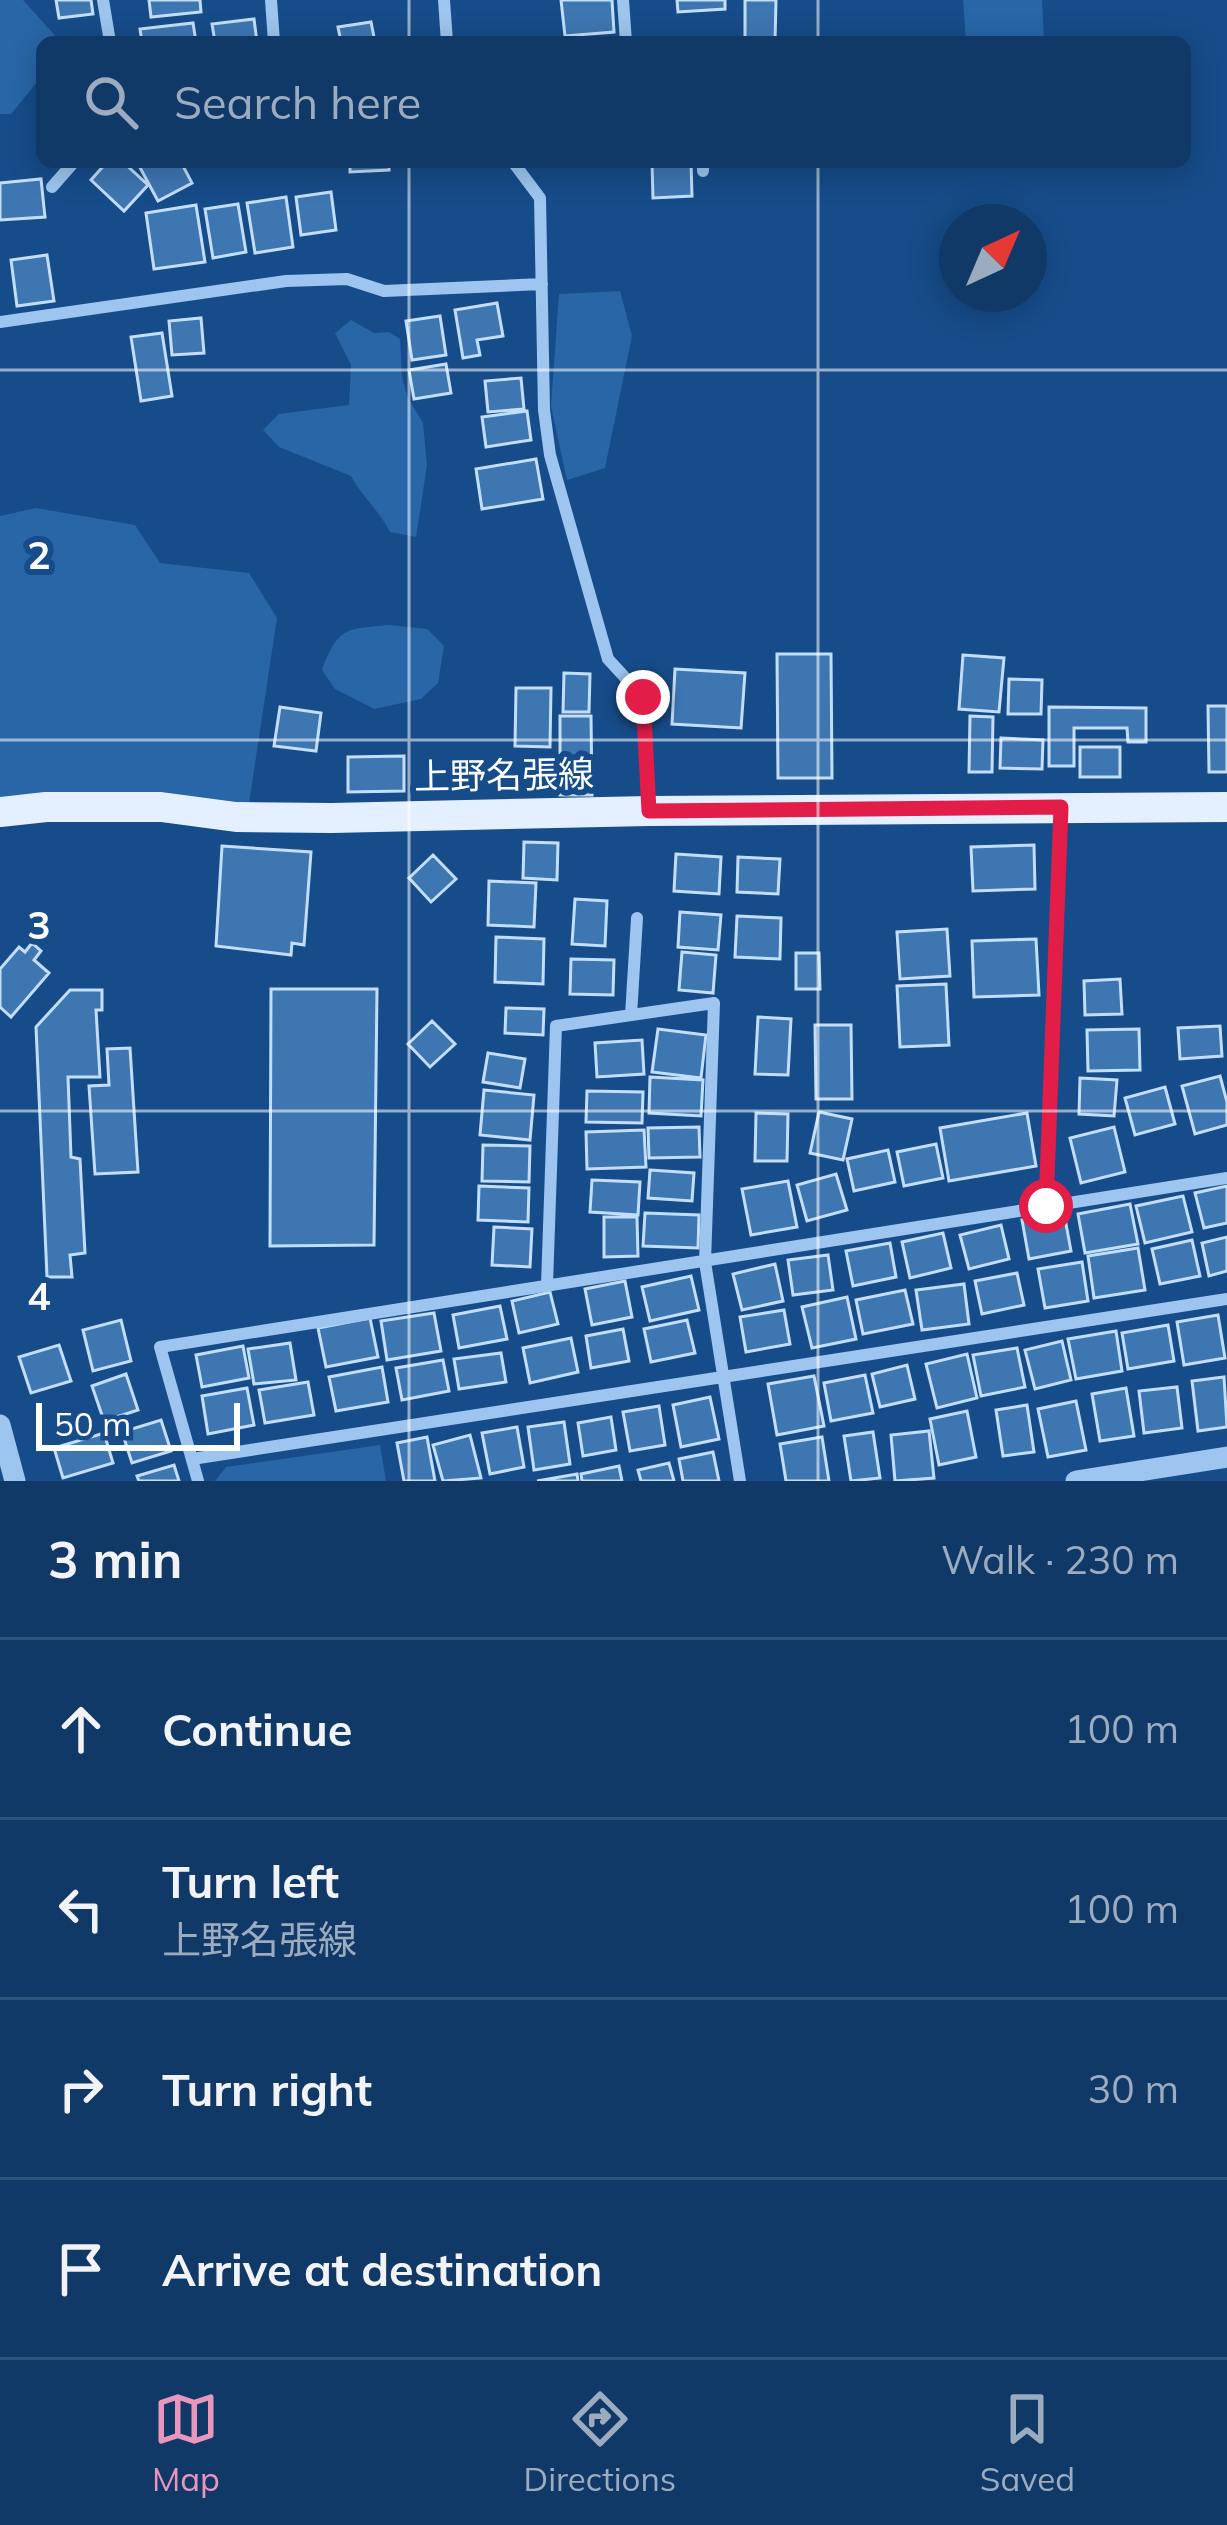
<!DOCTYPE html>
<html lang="en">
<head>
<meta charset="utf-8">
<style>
	body { margin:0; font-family:Mulish,"Noto Sans JP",sans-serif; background:#19406d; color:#f1f3f6 }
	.compass { position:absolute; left:939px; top:204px; width:108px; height:108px; border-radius:50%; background:#103967; box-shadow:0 6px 30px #0003; rotate:44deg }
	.scale { position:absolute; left:36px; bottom:30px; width:204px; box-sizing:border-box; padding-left:12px; border:6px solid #fff; border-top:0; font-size:33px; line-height:42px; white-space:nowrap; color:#fff; -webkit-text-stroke:9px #164c89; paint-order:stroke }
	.stop { position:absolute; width:36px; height:36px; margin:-27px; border:9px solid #e11d48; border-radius:50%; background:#fff }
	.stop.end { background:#e11d48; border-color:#fff; box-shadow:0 3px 12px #0008 }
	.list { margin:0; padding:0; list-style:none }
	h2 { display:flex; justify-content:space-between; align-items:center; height:156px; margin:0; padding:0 48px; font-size:51px }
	h2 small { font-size:39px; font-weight:400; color:#9cacc0 }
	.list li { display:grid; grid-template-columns:78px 1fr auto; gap:36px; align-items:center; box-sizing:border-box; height:180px; padding:0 48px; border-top:3px solid #30537b }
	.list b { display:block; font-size:45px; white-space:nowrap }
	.list p { margin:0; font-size:39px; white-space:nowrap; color:#9cacc0 }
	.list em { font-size:39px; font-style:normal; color:#9cacc0 }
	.icon { flex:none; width:66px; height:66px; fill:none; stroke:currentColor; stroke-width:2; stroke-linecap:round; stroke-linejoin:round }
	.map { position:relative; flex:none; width:1227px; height:1481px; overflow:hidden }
	.search { position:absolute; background:#103967; box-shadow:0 6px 30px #0003; left:36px; right:36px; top:36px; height:132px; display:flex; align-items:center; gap:30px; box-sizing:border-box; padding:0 42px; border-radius:18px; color:#9cacc0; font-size:45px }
	.sheet { height:876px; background:#103967 }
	nav { display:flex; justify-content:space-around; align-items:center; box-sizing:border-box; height:168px; border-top:3px solid #30537b; background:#103967; font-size:33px; color:#9cacc0 }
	nav a { display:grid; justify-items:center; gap:6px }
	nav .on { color:#e797bd }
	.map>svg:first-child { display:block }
	.green { fill:#2866a8 }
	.building { fill:#3e76b2; stroke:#c3defb; stroke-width:3 }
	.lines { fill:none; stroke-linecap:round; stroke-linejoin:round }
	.minor { stroke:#9dc5ef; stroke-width:12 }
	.tertiary { stroke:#9dc5ef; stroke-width:21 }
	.primary { stroke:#e4f0ff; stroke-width:30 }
	.route { stroke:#e11d48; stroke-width:15 }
	.grid { fill:none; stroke:#fff; stroke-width:3; stroke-opacity:0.55 }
	.labels { text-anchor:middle; stroke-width:12; stroke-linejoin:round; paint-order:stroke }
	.street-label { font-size:36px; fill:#fff; stroke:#164c89 }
	.grid-label { font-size:39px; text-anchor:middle; font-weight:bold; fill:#fff; stroke:#164c89; stroke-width:12; stroke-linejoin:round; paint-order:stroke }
</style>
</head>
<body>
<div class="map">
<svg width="1227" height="1481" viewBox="0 0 1227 1481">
	<rect width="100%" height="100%" fill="#164c89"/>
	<!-- green -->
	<path class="green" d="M0 0H23L61 42H42V76L11 114H0Z
		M963 0H1042L1044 42H966Z
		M620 291 632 336 605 468 567 480 551 406 559 294Z
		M351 320 374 333 389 332 400 339 402 377 407 396 423 423 427 465 416 537 390 532C379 510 362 497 351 476L279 447 263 430 279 414 349 405 351 365 335 333Z
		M36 508 135 525 160 563 249 573 277 618 248 810 0 799V516Z
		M389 625 427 629 444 646 438 683 421 699 374 709 335 689 322 670C338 627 346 629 389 625Z
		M380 1445 386 1481H215L226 1467Z"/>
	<!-- building -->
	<path class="building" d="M56 0H91L93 14 59 18Z
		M149 0H200L201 12 151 17Z
		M561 0H612L614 32 565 36Z
		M677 0H725V9L678 12Z
		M745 0H776L775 42H745Z
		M254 19 257 42H215L212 24Z
		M371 22 375 42H341L338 27Z
		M193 23 196 42H142L140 29Z
		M107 162H123L148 185 124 211 91 180Z
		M137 162H181L192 183 158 201Z
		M350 162H389V170L350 172Z
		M652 162H691L692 196 653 198Z
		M41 179 45 217 0 220V183Z
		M331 192 336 230 301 235 296 197Z
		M286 197 293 247 255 253 247 203Z
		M238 204 246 252 213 258 205 209Z
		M196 205 205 262 154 269 146 213Z
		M47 255 54 301 17 306 11 260Z
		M497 303 503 336 477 340 480 355 463 358 455 310Z
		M440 316 446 355 412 360 406 321Z
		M201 318 204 353 172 355 169 321Z
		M162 333 172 396 141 401 131 337Z
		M446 364 451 393 414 399 409 370Z
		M521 378 524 409 488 412 485 381Z
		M527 411 531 440 486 447 482 417Z
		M536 459 543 499 482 509 476 469Z
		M777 654H831L832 778H778Z
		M963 655 1004 658 999 712 959 709Z
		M675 669 745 673 741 728 672 724Z
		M564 673 590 674 589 712H563Z
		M1009 679 1042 680 1041 714H1008Z
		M516 688H551L550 747 515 746Z
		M1208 706H1227V772H1209Z
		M280 707 321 713 316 751 274 746Z
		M1049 707 1146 708V742H1128L1127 728H1074V766H1049Z
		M560 716H591L592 795H560Z
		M970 716 993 717 992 772H969Z
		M1001 738 1043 740 1042 769 1000 768Z
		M1080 747H1120V777H1080Z
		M404 756V791L348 792V757Z
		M524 842 558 843 557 880 523 878Z
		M1034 845 1035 889 973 891 971 847Z
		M222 846 311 852 304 945 292 943 291 955 216 946Z
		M676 854 721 857 719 894 674 891Z
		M433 855 456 879 431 902 409 878Z
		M738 857 780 859 778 894 737 892Z
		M489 881 536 883 534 927 488 925Z
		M575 899 607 901 605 946 572 944Z
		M680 912 721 915 718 950 678 947Z
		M737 916 781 918 780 959 735 957Z
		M947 929 950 976 900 979 897 932Z
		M496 937 544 939 543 984 495 982Z
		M1036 939 1039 995 974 997 972 941Z
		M32 943 41 951 34 960 49 973 11 1017 0 1007V969L19 947 25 952Z
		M682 952 716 955 713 993 679 990Z
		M796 953H819L820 989H796Z
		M571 959 614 960 613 995 570 994Z
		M1120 979 1122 1014 1085 1015 1084 981Z
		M946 984 949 1045 900 1047 897 986Z
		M271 989H377L374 1245 270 1246Z
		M70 990H102V1010H96L100 1077H68L71 1157 80 1159 85 1253 70 1255 72 1277H47L36 1027Z
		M506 1008 544 1009 543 1035 505 1033Z
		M758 1017 791 1019 788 1075 755 1074Z
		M432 1021 455 1044 430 1067 408 1044Z
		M815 1025H851L852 1099H816Z
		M1220 1026 1222 1056 1180 1059 1178 1028Z
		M658 1029 706 1035 701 1078 652 1072Z
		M1139 1029 1140 1070 1088 1071 1087 1030Z
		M642 1040 644 1074 597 1077 595 1043Z
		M130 1048 138 1172 95 1174 89 1086 109 1085 107 1049Z
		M488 1053 525 1059 520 1088 483 1082Z
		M1220 1076 1227 1102V1125L1195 1134 1182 1086Z
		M650 1077 703 1080 701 1116 649 1113Z
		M1080 1078 1117 1080 1114 1116 1079 1114Z
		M1165 1087 1175 1124 1135 1135 1125 1098Z
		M484 1090 534 1095 530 1140 480 1135Z
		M587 1091 643 1092 642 1123 586 1122Z
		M819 1112 852 1119 843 1160 810 1153Z
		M756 1113 788 1114 787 1161H755Z
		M1027 1113 1036 1166 949 1181 940 1128Z
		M699 1127 700 1157 649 1158 648 1128Z
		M1114 1127 1125 1172 1081 1183 1070 1138Z
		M644 1130 646 1167 587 1169 586 1132Z
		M936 1144 943 1178 904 1186 897 1152Z
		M483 1145 530 1146 529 1182 482 1181Z
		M888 1150 895 1182 854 1191 847 1159Z
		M650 1170 694 1173 692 1201 648 1198Z
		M836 1174 847 1210 807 1221 797 1185Z
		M592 1180 640 1182 638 1215 590 1212Z
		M788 1181 797 1227 751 1235 742 1189Z
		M479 1186 529 1188 528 1222 478 1220Z
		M1227 1186V1223L1204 1228 1195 1193Z
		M1183 1196 1192 1232 1145 1243 1136 1206Z
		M1130 1204 1138 1244 1085 1253 1078 1214Z
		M645 1213 699 1215 698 1248 643 1246Z
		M1064 1213 1071 1251 1029 1259 1022 1220Z
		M604 1217H637L638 1256 604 1257Z
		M1001 1225 1009 1259 969 1269 960 1235Z
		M494 1227 532 1229 530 1267 492 1265Z
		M943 1233 951 1268 910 1278 902 1242Z
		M1227 1237V1271L1209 1276 1202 1243Z
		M1192 1240 1200 1276 1160 1284 1152 1249Z
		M890 1243 896 1277 853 1286 846 1251Z
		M1138 1248 1145 1290 1094 1298 1088 1256Z
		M828 1255 833 1290 793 1295 788 1260Z
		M1082 1262 1088 1301 1045 1308 1038 1269Z
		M775 1264 783 1301 742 1310 733 1274Z
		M1017 1273 1024 1305 982 1314 975 1281Z
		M691 1276 699 1310 650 1321 642 1287Z
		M625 1281 632 1317 592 1325 585 1289Z
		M964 1284 969 1324 922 1330 916 1290Z
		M905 1290 913 1324 863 1334 856 1300Z
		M550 1292 558 1324 519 1333 512 1301Z
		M847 1297 856 1339 812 1348 802 1307Z
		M500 1306 507 1339 459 1348 453 1315Z
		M784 1310 790 1344 746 1352 740 1317Z
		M434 1313 441 1351 387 1360 381 1321Z
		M1218 1315 1225 1358 1184 1365 1177 1322Z
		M370 1318 378 1357 326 1367 318 1328Z
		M121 1320 131 1361 93 1371 83 1330Z
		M687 1320 695 1353 651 1362 644 1329Z
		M1168 1325 1174 1361 1128 1369 1122 1333Z
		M623 1329 629 1361 591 1368 586 1336Z
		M1116 1331 1122 1371 1076 1379 1068 1339Z
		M571 1338 578 1372 530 1383 523 1348Z
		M1062 1341 1071 1380 1035 1389 1025 1350Z
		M290 1343 296 1380 254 1384 248 1349Z
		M59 1345 71 1381 31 1393 19 1357Z
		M243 1346 249 1378 202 1387 196 1355Z
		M1017 1348 1025 1387 981 1396 973 1355Z
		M501 1353 506 1382 459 1389 454 1359Z
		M967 1354 977 1398 937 1408 926 1364Z
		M443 1360 449 1391 402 1400 396 1368Z
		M907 1365 915 1399 880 1407 872 1374Z
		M382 1367 388 1402 336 1411 329 1377Z
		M126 1374 138 1410 104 1421 92 1386Z
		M865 1375 873 1413 831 1421 824 1383Z
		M814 1376 824 1426 777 1435 768 1384Z
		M1224 1377 1227 1427 1198 1431 1192 1381Z
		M308 1382 314 1415 265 1423 259 1390Z
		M1177 1387 1182 1428 1144 1433 1139 1391Z
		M247 1388 254 1425 208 1434 202 1396Z
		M1126 1388 1134 1436 1100 1441 1092 1394Z
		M710 1397 719 1439 681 1447 673 1405Z
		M1076 1401 1086 1450 1048 1457 1038 1409Z
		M1027 1405 1034 1452 1003 1456 996 1410Z
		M659 1406 665 1445 630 1451 623 1412Z
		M967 1411 976 1457 939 1465 930 1419Z
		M611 1417 616 1450 583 1456 578 1423Z
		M161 1420 171 1451 132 1463 122 1432Z
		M564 1422 570 1464 534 1470 528 1427Z
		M517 1427 524 1467 490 1474 482 1433Z
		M929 1431 934 1478 895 1481 891 1435Z
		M873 1432 880 1478 851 1481 844 1436Z
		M104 1433 113 1463 63 1478 54 1448Z
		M470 1435 481 1478 443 1481 433 1445Z
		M427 1437 435 1481H404L397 1443Z
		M822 1437 829 1481H786L780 1444Z
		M713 1452 719 1481H683L679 1459Z
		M669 1463 674 1481H641L638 1470Z
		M174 1465 179 1481H139L137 1476Z
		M619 1466 622 1481H582L581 1474Z
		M577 1474 578 1481H537Z"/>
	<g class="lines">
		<!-- minor -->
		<path class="minor" d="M103 0 110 42
			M271 0 274 42
			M444 0 447 42
			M623 0 626 42
			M513 162 540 198 544 410 550 455 608 659 643 697 649 808
			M703 162V171
			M52 187 74 162
			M0 322 286 281 347 279 384 291 542 284
			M631 1015 637 918
			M1046 1206 1061 812
			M547 1284 556 1026 714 1003 705 1262 740 1481
			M192 1459 1227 1299
			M198 1481 160 1347 1227 1178"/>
		<!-- tertiary -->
		<path class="tertiary" d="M0 1425 15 1481
			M1076 1481 1227 1457"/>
		<!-- primary -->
		<path class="primary" d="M0 812 46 807H161L236 817 332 818 649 811 1227 807"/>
	</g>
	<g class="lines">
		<!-- route -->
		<path class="route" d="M643 697 649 811 1061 807 1046 1206"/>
	</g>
	<!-- grid -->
	<path class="grid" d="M409 0V42M818 0V42M409 162V1481M818 162V1481M0 370H1227M0 740H1227M0 1111H1227"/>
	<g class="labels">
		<!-- street labels -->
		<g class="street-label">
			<text transform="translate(504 775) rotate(-1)" y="13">上野名張線</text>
		</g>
	</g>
	<g class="grid-label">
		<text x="39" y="569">2</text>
		<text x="39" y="939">3</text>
		<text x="39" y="1310">4</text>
	</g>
</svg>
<svg class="compass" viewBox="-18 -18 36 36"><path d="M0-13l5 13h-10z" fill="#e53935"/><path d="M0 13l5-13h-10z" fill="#9cacc0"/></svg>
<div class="scale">50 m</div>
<div class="stop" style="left:1046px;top:1206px"></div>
<div class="stop end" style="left:643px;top:697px"></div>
<div class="search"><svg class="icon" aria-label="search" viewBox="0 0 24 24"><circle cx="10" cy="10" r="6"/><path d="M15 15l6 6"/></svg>Search here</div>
</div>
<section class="sheet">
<h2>3 min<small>Walk · 230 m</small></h2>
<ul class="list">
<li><svg class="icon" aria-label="ahead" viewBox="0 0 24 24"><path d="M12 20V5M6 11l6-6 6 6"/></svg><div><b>Continue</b></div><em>100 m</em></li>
<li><svg class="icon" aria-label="left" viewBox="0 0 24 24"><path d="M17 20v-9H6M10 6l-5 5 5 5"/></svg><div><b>Turn left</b><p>上野名張線</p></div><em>100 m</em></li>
<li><svg class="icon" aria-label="right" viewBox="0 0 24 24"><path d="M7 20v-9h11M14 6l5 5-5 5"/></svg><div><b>Turn right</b></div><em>30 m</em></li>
<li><svg class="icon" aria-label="arrive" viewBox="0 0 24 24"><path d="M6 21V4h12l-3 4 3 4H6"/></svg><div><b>Arrive at destination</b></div></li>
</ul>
</section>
<nav>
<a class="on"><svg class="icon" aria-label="map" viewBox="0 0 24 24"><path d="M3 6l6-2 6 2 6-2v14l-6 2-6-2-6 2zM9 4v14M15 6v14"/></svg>Map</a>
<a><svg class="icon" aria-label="directions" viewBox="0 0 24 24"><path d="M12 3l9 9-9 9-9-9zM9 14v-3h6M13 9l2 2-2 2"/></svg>Directions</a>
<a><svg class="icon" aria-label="saved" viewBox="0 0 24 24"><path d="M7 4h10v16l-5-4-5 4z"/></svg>Saved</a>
</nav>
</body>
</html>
